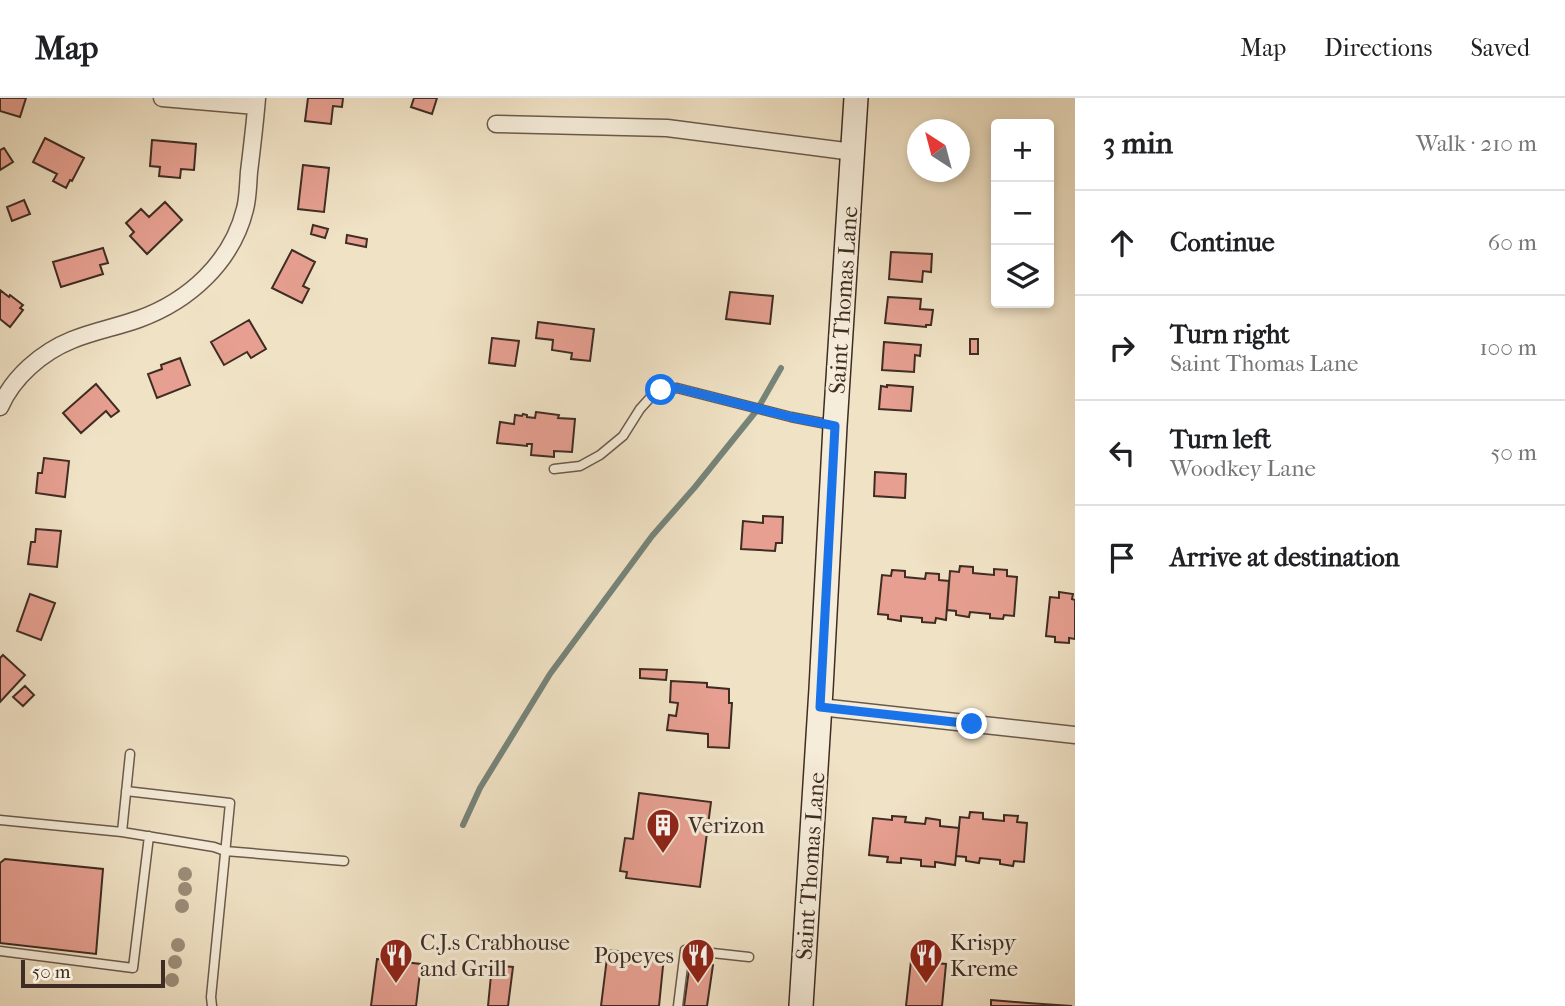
<!DOCTYPE html>
<html lang="en">
<head>
<meta charset="utf-8">
<style>
	body { margin:0; font-family:"IM FELL French Canon",serif; background:#f2f2f2; color:#202124 }
	.controls { position:absolute; right:21px; top:21px; display:grid; overflow:hidden; border-radius:7px; box-shadow:0 4px 10px #0003 }
	.controls button { width:63px; height:63px; display:grid; place-items:center; padding:0; border:0; border-bottom:2px solid #e0e0e0; background:#fff; color:#202124; font:35px sans-serif }
	.compass { position:absolute; left:907px; top:21px; width:63px; height:63px; border-radius:50%; background:#fff; box-shadow:0 4px 10px #0003; rotate:324deg }
	.scale { position:absolute; left:21px; bottom:18px; width:144px; box-sizing:border-box; padding-left:7px; border:4px solid #3f2c23; border-top:0; font-size:19px; line-height:24px; white-space:nowrap; color:#3f2c23; -webkit-text-stroke:5px #f5ecd9; paint-order:stroke }
	.stop { position:absolute; width:21px; height:21px; margin:-16px; border:5px solid #1a73e8; border-radius:50%; background:#fff }
	.stop.end { background:#1a73e8; border-color:#fff; box-shadow:0 2px 7px #0008 }
	.list { margin:0; padding:0; list-style:none }
	h2 { display:flex; justify-content:space-between; align-items:center; height:91px; margin:0; padding:0 28px; font-size:30px }
	h2 small { font-size:23px; font-weight:400; color:#757577 }
	.list li { display:grid; grid-template-columns:46px 1fr auto; gap:21px; align-items:center; box-sizing:border-box; height:105px; padding:0 28px; border-top:2px solid #e0e0e0 }
	.list b { display:block; font-size:26px; white-space:nowrap }
	.list p { margin:0; font-size:23px; white-space:nowrap; color:#757577 }
	.list em { font-size:23px; font-style:normal; color:#757577 }
	.icon { flex:none; width:38px; height:38px; fill:none; stroke:currentColor; stroke-width:2; stroke-linecap:round; stroke-linejoin:round }
	.map { position:relative; flex:none; width:1075px; height:908px; overflow:hidden }
	header { display:flex; align-items:center; gap:42px; box-sizing:border-box; height:98px; padding:0 35px; background:#fff; border-bottom:2px solid #e0e0e0 }
	header strong { font-size:33px }
	nav { display:flex; gap:38px; margin-inline-start:auto; font-size:24px }
	main { display:flex }
	aside { flex:1; background:#fff }
	.map>svg:first-child { display:block }
	.lines { fill:none; stroke-linecap:round; stroke-linejoin:round }
	.stream { stroke:#768479; stroke-width:6 }
	.building { fill:#e69f90; stroke:#3f2c23; stroke-width:2 }
	.lane-casing { stroke:#6b5a4c; stroke-width:11 }
	.street-casing { stroke:#6b5a4c; stroke-width:19 }
	.secondary-casing { stroke:#3f2c23; stroke-width:26 }
	.lane { stroke:#f5ecd9; stroke-width:8 }
	.street { stroke:#f5ecd9; stroke-width:16 }
	.secondary { stroke:#f5ecd9; stroke-width:23 }
	.tree { fill:#9c8e79 }
	.route { stroke:#1a73e8; stroke-width:9 }
	.labels { text-anchor:middle; stroke-width:6; stroke-linejoin:round; paint-order:stroke }
	.street-label { font-size:23px; fill:#3f2c23; stroke:#f5ecd9 }
	.poi-label { font-size:23px; fill:#3f2c23; stroke:#f5ecd9; text-anchor:start }
</style>
</head>
<body>
<header>
<strong>Map</strong>
<nav><a>Map</a><a>Directions</a><a>Saved</a></nav>
</header>
<main>
<div class="map">
<svg width="1075" height="908" viewBox="0 0 1075 908">
	<rect width="100%" height="100%" fill="#f0e2c5"/>
	<filter id="stains"><feTurbulence type="fractalNoise" baseFrequency=".00286" numOctaves="4"/><feColorMatrix values="0 0 0 0 .2 0 0 0 0 .09 0 0 0 0 .02 0 0 0 .5 -.17"/></filter>
	<radialGradient id="worn" r=".72"><stop offset=".6" stop-color="#630" stop-opacity="0"/><stop offset="1" stop-color="#630" stop-opacity=".3"/></radialGradient>
	<g class="lines">
		<!-- stream -->
		<path class="stream" d="M463 727 480 690 550 576 652 438 695 389 757 312 781 270"/>
	</g>
	<!-- building -->
	<path class="building" d="M0 0H26L20 19 0 13Z
		M308 0H343L342 9 333 8 331 26 305 23Z
		M414 0H437L432 16 411 9Z
		M45 40 84 60 72 83 70 82 66 90 53 83 57 76 33 64Z
		M152 42 196 46 194 72 181 71 180 80 159 78 160 69 150 68Z
		M4 50 13 64 0 72V52Z
		M303 67 329 70 324 114 298 111Z
		M24 102 30 116 12 123 7 109Z
		M165 104 182 122 147 156 130 138 134 134 126 125 141 111 149 119Z
		M313 127 328 131 325 140 311 136Z
		M347 137 367 141 366 149 346 145Z
		M103 150 108 165 100 167 103 176 61 189 53 164Z
		M292 152 315 164 303 188 309 191 302 205 272 190Z
		M891 154 932 156 931 174 923 173 922 184 889 181Z
		M0 192 9 199 10 197 23 207 20 210 23 212 10 229 0 221Z
		M730 194 773 198 770 226 726 221Z
		M888 199 921 201 920 211 933 212 931 227H926V229L885 225Z
		M249 222 266 251 251 260 247 254 224 267 211 244Z
		M538 224 594 231 590 263 571 261 572 255 552 252 553 242 536 240Z
		M492 240 519 243 515 268 489 265Z
		M970 241H978V256H970Z
		M884 244 921 247 920 258 915 257 914 274 882 272Z
		M180 260 190 287 157 300 148 276 162 271 161 267Z
		M96 286 119 313 111 319 106 313 81 335 63 315Z
		M887 287 913 289 911 313 879 311 881 288 887 289Z
		M536 314 559 317 558 320 575 321 572 354 554 353V359L531 357 532 346H527V348L497 345 500 324 514 326 515 317 522 318 523 316 527 317V319L535 320Z
		M44 360 69 363 65 399 36 395 38 375H42Z
		M875 374 906 376 905 400 874 398Z
		M763 418 783 419 782 445H776L775 453 741 451 743 423 763 425Z
		M36 431 61 433 57 469 28 466 31 444H35Z
		M960 468 973 469V475L994 477V471L1007 472V478L1017 479 1014 518 1004 517 1003 521 990 520V516L970 514 969 519 956 517V513L947 512 950 473 959 474Z
		M892 472 905 473V479L925 481 926 475 939 476V482L949 483 946 522 936 520 935 525 922 524V520L901 518V523L888 521V517L878 516 882 477 891 478Z
		M1059 494 1073 496 1072 501 1075 502V541L1069 540V545L1055 544V539L1046 538 1050 499 1059 500Z
		M30 496 55 505 41 542 17 533Z
		M3 557 25 577 0 604V560Z
		M640 571 667 572 666 582 640 580Z
		M671 583 707 585V589L729 591V605H732L729 650 708 649V636L667 632 669 617 676 618 678 605 670 604Z
		M25 588 34 597 23 608 13 599Z
		M639 695 711 704 700 789 626 780 627 774 620 773 625 740 633 741Z
		M970 714 983 715V721L1004 723V717L1018 718 1017 724 1027 725 1024 764 1014 763 1013 768 1000 766V762L980 760 979 765 966 763V759L956 758 960 719 969 720Z
		M892 718 906 719 905 724 925 726 926 720 940 722V728L959 730 955 767 935 764V769L921 768V762L901 760V765L887 764 888 759 869 757 873 720 892 722Z
		M5 761 103 771 96 856 0 845V765Z
		M608 852 664 858 659 908H601Z
		M377 861 421 866 416 908H371Z
		M911 863 946 866 942 908H906Z
		M690 864 713 867 707 908H684Z
		M492 867 513 869 508 908H488Z
		M991 902 1028 905 1072 908H991Z"/>
	<g class="lines">
		<defs>
			<path id="lane" d="M554 371 580 368 600 357 623 338 640 311 649 301 661 292 677 290 791 319 832 327
				M126 693 230 705 211 899 212 908
				M0 722 122 734 214 749 225 753 344 763
				M122 734 130 656
				M0 853 133 870 149 738
				M678 908 685 852 749 859"/>
			<path id="street" d="M162 0 256 8
				M496 26 667 30 853 54
				M0 309C13 279 42 254 72 242 94 233 117 229 139 221 189 203 232 164 245 111 248 100 248 86 249 74 252 49 255 25 257 0
				M820 609 1075 637"/>
			<path id="secondary" d="M801 908 821 591 835 328 856 0"/>
		</defs>
		<!-- lane casing -->
		<use href="#lane" class="lane-casing"/>
		<!-- street casing -->
		<use href="#street" class="street-casing"/>
		<!-- secondary casing -->
		<use href="#secondary" class="secondary-casing"/>
		<!-- lane -->
		<use href="#lane" class="lane"/>
		<!-- street -->
		<use href="#street" class="street"/>
		<!-- secondary -->
		<use href="#secondary" class="secondary"/>
	</g>
	<!-- trees -->
	<g class="tree">
		<circle cx="185" cy="776" r="7"/>
		<circle cx="185" cy="791" r="7"/>
		<circle cx="182" cy="808" r="7"/>
		<circle cx="178" cy="847" r="7"/>
		<circle cx="175" cy="864" r="7"/>
		<circle cx="172" cy="882" r="7"/>
	</g>
	<g class="lines">
		<!-- route -->
		<path class="route" d="M661 292 677 290 791 319 835 328 820 609 972 626"/>
	</g>
	<!-- icons -->
	<defs>
		<symbol id="building-pin" viewBox="-11 -11 22 30"><path d="M0 17L-7.5 6A9.5 9.5 0 1 1 7.5 6Z" fill="#8f2418" stroke="#f5ecd9"/><path d="M-4-6H4V6H1V3H-1V6H-4ZM-2.5-4.3h1.7v1.8h-1.7ZM.8-4.3h1.7v1.8H.8ZM-2.5-1h1.7V.8h-1.7ZM.8-1h1.7V.8H.8Z" fill="#fff"/></symbol>
		<symbol id="restaurant-pin" viewBox="-11 -11 22 30"><path d="M0 17L-7.5 6A9.5 9.5 0 1 1 7.5 6Z" fill="#8f2418" stroke="#f5ecd9"/><path d="M-5-6h1v4h1v-4h1v4h1v-4h1v5L-1.5 .5V6h-2V.5L-5-1ZM5-6V6H3V1.5H1.5Q1.5-4 5-6Z" fill="#fff"/></symbol>
	</defs>
	<g fill-rule="evenodd">
		<use href="#building-pin" x="644" y="708" width="38" height="52"/>
		<use href="#restaurant-pin" x="377" y="838" width="38" height="52"/>
		<use href="#restaurant-pin" x="679" y="838" width="38" height="52"/>
		<use href="#restaurant-pin" x="907" y="838" width="38" height="52"/>
	</g>
	<g class="labels">
		<!-- street labels -->
		<g class="street-label">
			<text transform="translate(843 202) rotate(-86)" y="8">Saint Thomas Lane</text>
			<text transform="translate(810 768) rotate(-86)" y="8">Saint Thomas Lane</text>
		</g>
		<!-- poi labels -->
		<g class="poi-label">
			<text x="688" y="735">Verizon</text>
			<text x="420" y="852">C.J.s Crabhouse<tspan x="420" dy="26">and Grill</tspan></text>
			<text x="950" y="852">Krispy<tspan x="950" dy="26">Kreme</tspan></text>
			<text x="674" y="865" text-anchor="end">Popeyes</text>
		</g>
	</g>
	<rect width="100%" height="100%" filter="url(#stains)"/>
	<rect width="100%" height="100%" fill="url(#worn)"/>
</svg>
<div class="controls">
<button>+</button>
<button>−</button>
<button><svg class="icon" aria-label="layers" viewBox="0 0 24 24"><path d="M12 4l9 5-9 5-9-5zM3 14l9 5 9-5"/></svg></button>
</div>
<svg class="compass" viewBox="-18 -18 36 36"><path d="M0-13l5 13h-10z" fill="#e53935"/><path d="M0 13l5-13h-10z" fill="#757577"/></svg>
<div class="scale">50 m</div>
<div class="stop" style="left:661px;top:292px"></div>
<div class="stop end" style="left:972px;top:626px"></div>
</div>
<aside>
<h2>3 min<small>Walk · 210 m</small></h2>
<ul class="list">
<li><svg class="icon" aria-label="ahead" viewBox="0 0 24 24"><path d="M12 20V5M6 11l6-6 6 6"/></svg><div><b>Continue</b></div><em>60 m</em></li>
<li><svg class="icon" aria-label="right" viewBox="0 0 24 24"><path d="M7 20v-9h11M14 6l5 5-5 5"/></svg><div><b>Turn right</b><p>Saint Thomas Lane</p></div><em>100 m</em></li>
<li><svg class="icon" aria-label="left" viewBox="0 0 24 24"><path d="M17 20v-9H6M10 6l-5 5 5 5"/></svg><div><b>Turn left</b><p>Woodkey Lane</p></div><em>50 m</em></li>
<li><svg class="icon" aria-label="arrive" viewBox="0 0 24 24"><path d="M6 21V4h12l-3 4 3 4H6"/></svg><div><b>Arrive at destination</b></div></li>
</ul>
</aside>
</main>
</body>
</html>
